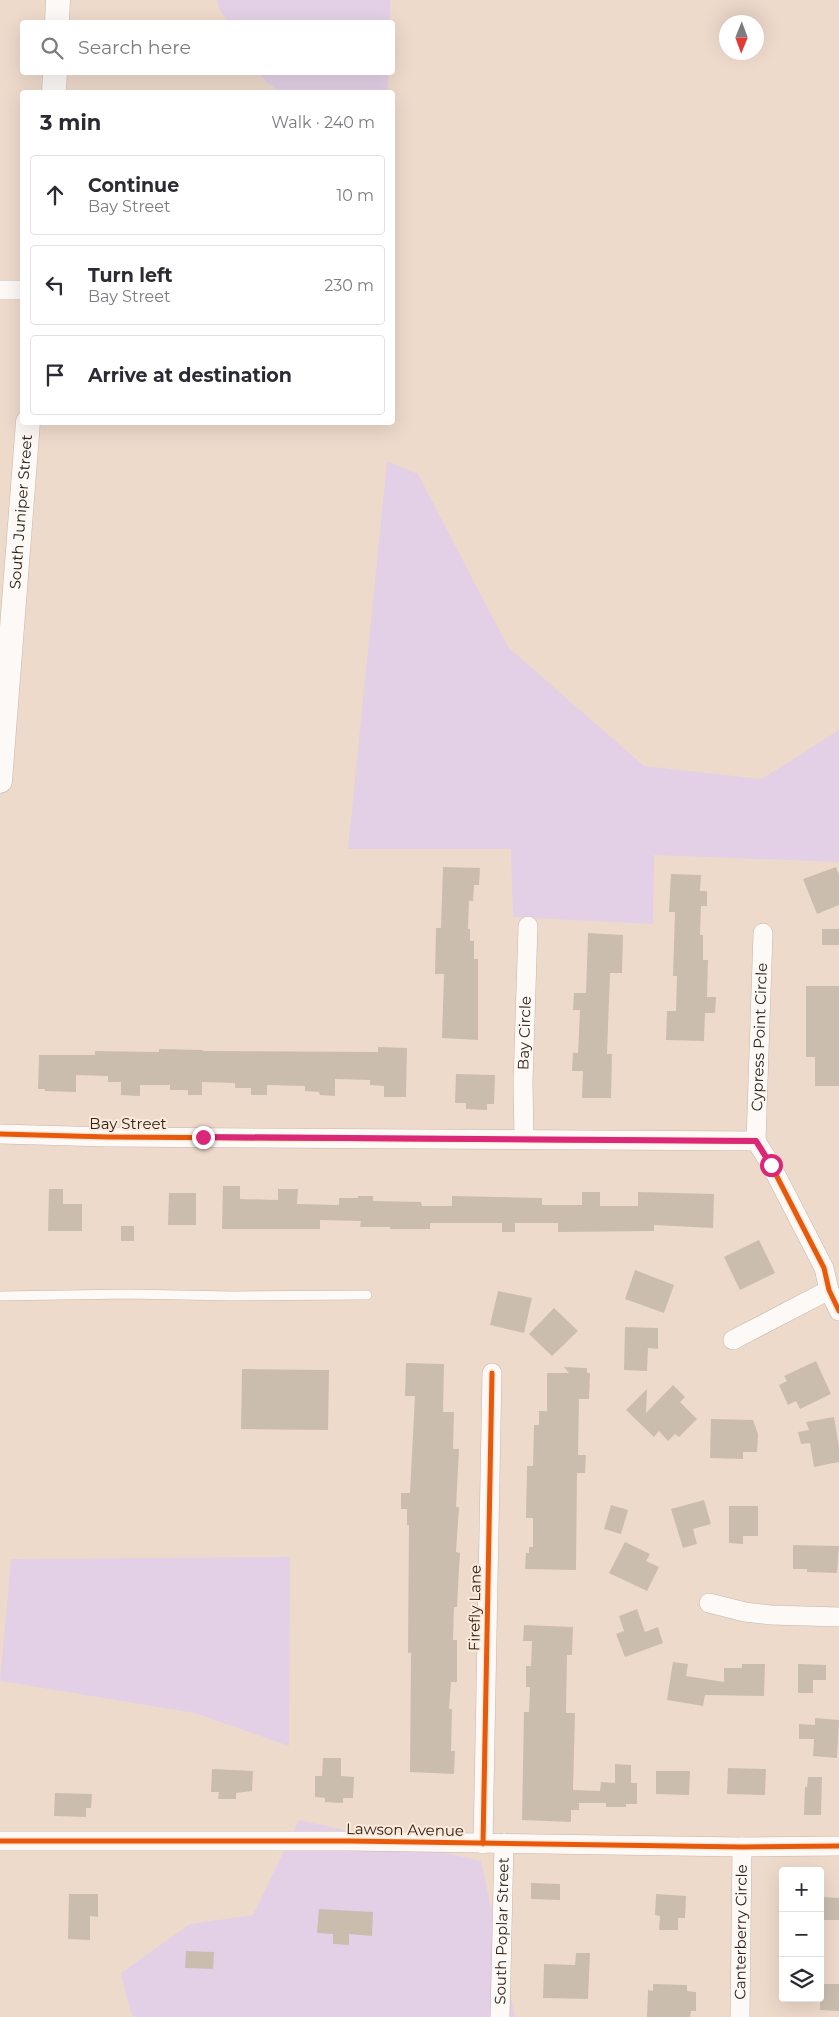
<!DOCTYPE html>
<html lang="en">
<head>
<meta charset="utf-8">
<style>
	body { margin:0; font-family:Montserrat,sans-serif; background:#f7f7f7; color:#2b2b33 }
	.controls { position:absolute; right:15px; bottom:15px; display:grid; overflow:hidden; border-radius:5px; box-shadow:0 5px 20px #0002 }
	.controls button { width:45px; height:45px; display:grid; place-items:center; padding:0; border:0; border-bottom:1px solid #e1e1e2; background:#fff; color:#2b2b33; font:25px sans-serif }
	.compass { position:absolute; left:719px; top:15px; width:45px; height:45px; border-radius:50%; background:#fff; box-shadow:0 5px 20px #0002; rotate:181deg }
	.stop { position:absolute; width:15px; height:15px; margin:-11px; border:4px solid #db2777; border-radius:50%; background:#fff }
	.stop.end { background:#db2777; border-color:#fff; box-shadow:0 1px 5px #0008 }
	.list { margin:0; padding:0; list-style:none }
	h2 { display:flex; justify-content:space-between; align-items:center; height:65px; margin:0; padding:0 20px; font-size:21px }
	h2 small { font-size:16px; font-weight:400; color:#7c7c81 }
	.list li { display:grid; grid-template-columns:32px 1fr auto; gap:15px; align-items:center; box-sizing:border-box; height:80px; margin:0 10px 10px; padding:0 10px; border:1px solid #e1e1e2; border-radius:5px }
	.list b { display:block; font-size:19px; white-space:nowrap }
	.list p { margin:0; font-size:16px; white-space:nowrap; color:#7c7c81 }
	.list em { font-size:16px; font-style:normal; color:#7c7c81 }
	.icon { flex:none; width:28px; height:28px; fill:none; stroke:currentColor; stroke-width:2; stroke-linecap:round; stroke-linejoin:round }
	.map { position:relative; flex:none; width:839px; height:2017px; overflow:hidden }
	.search { position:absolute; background:#fff; box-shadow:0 5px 20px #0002; left:20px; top:20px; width:375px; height:55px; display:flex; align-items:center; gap:12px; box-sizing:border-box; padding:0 18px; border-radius:5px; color:#7c7c81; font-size:19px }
	.panel { position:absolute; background:#fff; box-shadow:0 5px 20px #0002; left:20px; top:90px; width:375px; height:335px; border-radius:5px }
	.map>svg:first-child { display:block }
	.green { fill:#e3d0e6 }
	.building { fill:#cbbdae }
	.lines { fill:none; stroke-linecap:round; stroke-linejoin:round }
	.service-casing { stroke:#c7b6a8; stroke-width:10 }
	.minor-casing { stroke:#c7b6a8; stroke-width:20 }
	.tertiary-casing { stroke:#c7b6a8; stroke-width:25 }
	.service { stroke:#fcf9f7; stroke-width:9 }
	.minor { stroke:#fcf9f7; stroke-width:19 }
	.tertiary { stroke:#fcf9f7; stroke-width:24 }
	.cycleway-casing { stroke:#fceadc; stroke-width:8 }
	.cycleway { stroke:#e8590c; stroke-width:5 }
	.route { stroke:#db2777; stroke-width:6 }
	.labels { text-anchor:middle; stroke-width:4; stroke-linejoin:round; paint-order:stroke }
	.street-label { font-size:15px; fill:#312113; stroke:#fceadc }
</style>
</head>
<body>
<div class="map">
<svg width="839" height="2017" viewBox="0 0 839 2017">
	<rect width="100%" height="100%" fill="#eedacb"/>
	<!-- green -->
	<path class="green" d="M217 0H390V22H228L219 8Z
		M260 73H388V92H282L267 83Z
		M387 461 418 474 508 647 644 766 762 779 839 730V862L654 855 653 924 513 917 511 849H348Z
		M290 1557 289 1746 195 1713 0 1681 11 1559Z
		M299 1820 481 1861 515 2017H134L130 2010 121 1973 190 1924 253 1915Z"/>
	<!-- building -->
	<path class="building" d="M443 867 480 868 479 885H474L473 901H469L468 929H470V941H474V959H478V1040L442 1038 444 974H435L436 928H441Z
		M836 867 839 875V905L817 914 803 879Z
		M671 874 701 875 700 891H707V906H701L700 935H703V960H708L707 997H716L715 1013H705L704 1041 666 1040 667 1011H676L677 976H673L675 912H669Z
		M822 929H839V945H822Z
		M588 933 623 935 622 973H610L607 1054H612L611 1098H582L583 1071H572L573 1053H578L580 1010H573L574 993H586Z
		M806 986H839V1086H815V1057H806Z
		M378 1047 407 1048 406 1097H384V1086L370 1085V1080L335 1079V1096L320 1095 319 1092 305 1091V1086L267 1085V1095H251V1088H235V1083L202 1082V1095H188V1090H170V1085H140V1096L121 1095V1082H108V1076L76 1075V1092L45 1091V1089H38L39 1055H95V1051L159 1052V1049L203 1050V1051L378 1052Z
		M456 1074 495 1075 494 1104H487V1110L466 1109V1103H455Z
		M223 1186H240V1199L278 1200V1189H298L297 1204 339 1205V1198H358V1196H373V1201L421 1202 422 1206H452V1196L542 1198V1205H582V1192H600V1206H638V1192L714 1194 713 1228 654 1225V1231L558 1232V1223H515V1232H502V1223H430V1229H390V1227H360L361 1221 320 1220V1229H222Z
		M49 1189H63V1204H82V1231H48Z
		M169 1193H196V1225H168Z
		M121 1226H134V1241H121Z
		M759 1240 775 1273 740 1290 724 1257Z
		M635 1270 674 1285 664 1313 625 1299Z
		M498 1291 532 1298 524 1333 490 1325Z
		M554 1308 578 1331 552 1356 529 1334Z
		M625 1327 658 1328V1349L648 1348 647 1371 624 1370Z
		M816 1361 831 1394 800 1409 796 1401 788 1405 779 1385 787 1381 784 1376Z
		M406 1363 444 1364 443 1412H454L453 1449H459L456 1507H459L456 1552 460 1553 459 1568 457 1607H454L453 1640H457V1682H451L449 1709H452L451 1751H455L454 1774 410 1772 411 1653H408L409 1525H407V1509H401V1493H410L415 1396H405Z
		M564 1367 587 1368V1373H590L589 1399H579L578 1455H586L585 1473H577L576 1570 525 1569 526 1553H529V1547H533V1518H526L527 1466H533L534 1425H539V1411H547V1373H569Z
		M242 1369 329 1370 328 1430 241 1429Z
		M673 1385 685 1397 680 1402 697 1419 679 1437 675 1434 668 1441 659 1431 654 1437 626 1410 647 1389 646 1413Z
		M834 1417 839 1447V1462L814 1467 810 1443 801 1444 798 1432 809 1430 806 1422Z
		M711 1419 753 1420 758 1434 757 1452H743V1459L710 1458Z
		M704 1500 711 1524 693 1529 697 1544 683 1548 671 1509Z
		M611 1505 628 1510 621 1534 604 1529Z
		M729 1506H758V1536H743V1544L729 1543Z
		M625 1542 650 1554 646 1561 659 1567 647 1591 609 1573Z
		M793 1545 839 1546 837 1573 807 1572V1569H793Z
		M637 1609 645 1632 658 1627 663 1643 625 1657 616 1634 624 1631 619 1616Z
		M524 1625 573 1627 572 1655H567L566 1713H575L573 1790 600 1791 601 1782 615 1783V1764L631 1765V1783H637V1804H626V1807H606V1803H579V1810H571V1822L522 1820 524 1712H529L530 1687H526V1666H531L532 1641H523Z
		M673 1662 688 1664 686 1676 724 1682V1668H742V1664H765L764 1696 705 1695 703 1706 667 1700Z
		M798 1664 826 1665V1680H813V1693H798Z
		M815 1718 839 1720 837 1758 813 1756 814 1739H799V1724L815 1725Z
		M323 1758H341V1776L354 1777 353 1798H343V1803L325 1802V1798L315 1797V1776H322Z
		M728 1768 766 1769 765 1795 727 1794Z
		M212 1769 253 1771 252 1791 236 1793V1799H218L219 1792H211Z
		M656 1771H690L689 1795 656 1794Z
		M808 1777H822L821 1815H804L805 1787H807Z
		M55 1793 92 1794 91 1808H86V1817L54 1816Z
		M531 1883 560 1884V1900L531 1899Z
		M69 1894H98V1917L90 1916V1940L68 1939Z
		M656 1894 686 1896 685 1918H678V1930H659L660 1916 655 1915Z
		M820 1897 839 1898V1920H820Z
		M319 1909 373 1912 372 1936 349 1934V1945L333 1944V1934L317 1933Z
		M186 1951 214 1952 213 1969 185 1968Z
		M576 1953H590L588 1999 543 1998 544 1964 575 1965Z
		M653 1984 687 1985V1991L696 1992V2011H691L690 2017H647L648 1990 653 1991Z
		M820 1984H839V2011L820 2010Z"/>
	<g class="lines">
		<defs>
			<path id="service" d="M0 1296 129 1294 232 1296 367 1295"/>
			<g id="minor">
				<path d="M0 290H22"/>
				<path d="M0 1134 108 1137 756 1141 771 1165 824 1268 829 1290 839 1311"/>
				<path id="s1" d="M524 1139 523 1082 528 926"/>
				<path id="s2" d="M756 1141 763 933"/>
				<path d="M733 1340 829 1290"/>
				<path d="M709 1603 745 1612 771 1615 839 1617"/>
				<path d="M0 1841H350L742 1847 839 1846"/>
				<path d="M483 1844 492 1373"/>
				<path id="s3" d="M500 2017 504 1843"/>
				<path id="s4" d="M740 2017 742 1847"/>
			</g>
			<g id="tertiary">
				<path d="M57 22 58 0"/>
				<path d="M54 92 55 72"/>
				<path id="s5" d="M0 781 28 422"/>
			</g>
		</defs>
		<!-- service casing -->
		<use href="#service" class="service-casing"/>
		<!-- minor casing -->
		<use href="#minor" class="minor-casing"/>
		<!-- tertiary casing -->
		<use href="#tertiary" class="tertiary-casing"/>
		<!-- service -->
		<use href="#service" class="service"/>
		<!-- minor -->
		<use href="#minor" class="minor"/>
		<!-- tertiary -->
		<use href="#tertiary" class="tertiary"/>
		<defs>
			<path id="cycleway" d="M0 1134 108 1137 756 1141 771 1165 824 1268 829 1290 839 1311
				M0 1841H350L742 1847 839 1846
				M483 1844 492 1373"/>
		</defs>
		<!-- cycleway casing -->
		<use href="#cycleway" class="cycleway-casing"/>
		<!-- cycleway -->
		<use href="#cycleway" class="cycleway"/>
	</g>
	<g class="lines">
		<!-- route -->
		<path class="route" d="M203 1137 756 1141 771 1165"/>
	</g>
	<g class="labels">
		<!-- street labels -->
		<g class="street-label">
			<text dy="5" stroke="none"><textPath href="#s5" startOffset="270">South Juniper Street</textPath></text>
			<text dy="5" stroke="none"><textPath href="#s1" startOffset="106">Bay Circle</textPath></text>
			<text dy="5" stroke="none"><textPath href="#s2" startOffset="104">Cypress Point Circle</textPath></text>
			<text x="128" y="1129">Bay Street</text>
			<text transform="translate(475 1608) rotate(-89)" y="5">Firefly Lane</text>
			<text transform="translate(405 1830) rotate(1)" y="5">Lawson Avenue</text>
			<text dy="5" stroke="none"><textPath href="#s3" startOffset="86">South Poplar Street</textPath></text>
			<text dy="5" stroke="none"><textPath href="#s4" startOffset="85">Canterberry Circle</textPath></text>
		</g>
	</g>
</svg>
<div class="controls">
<button>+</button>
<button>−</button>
<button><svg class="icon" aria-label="layers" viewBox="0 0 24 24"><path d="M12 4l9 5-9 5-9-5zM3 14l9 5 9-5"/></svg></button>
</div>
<svg class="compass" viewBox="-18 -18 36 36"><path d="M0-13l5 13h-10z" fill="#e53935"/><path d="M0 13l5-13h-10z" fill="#7c7c81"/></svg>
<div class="stop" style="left:771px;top:1165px"></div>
<div class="stop end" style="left:203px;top:1137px"></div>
<div class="search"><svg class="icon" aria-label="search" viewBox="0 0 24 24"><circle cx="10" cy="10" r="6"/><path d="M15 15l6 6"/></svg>Search here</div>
<section class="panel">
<h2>3 min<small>Walk · 240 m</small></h2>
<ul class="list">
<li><svg class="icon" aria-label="ahead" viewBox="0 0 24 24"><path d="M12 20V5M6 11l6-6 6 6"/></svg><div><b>Continue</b><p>Bay Street</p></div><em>10 m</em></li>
<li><svg class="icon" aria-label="left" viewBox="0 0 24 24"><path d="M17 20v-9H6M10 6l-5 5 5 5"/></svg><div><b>Turn left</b><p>Bay Street</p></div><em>230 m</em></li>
<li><svg class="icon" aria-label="arrive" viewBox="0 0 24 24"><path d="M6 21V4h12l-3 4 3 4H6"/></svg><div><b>Arrive at destination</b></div></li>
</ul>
</section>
</div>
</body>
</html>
